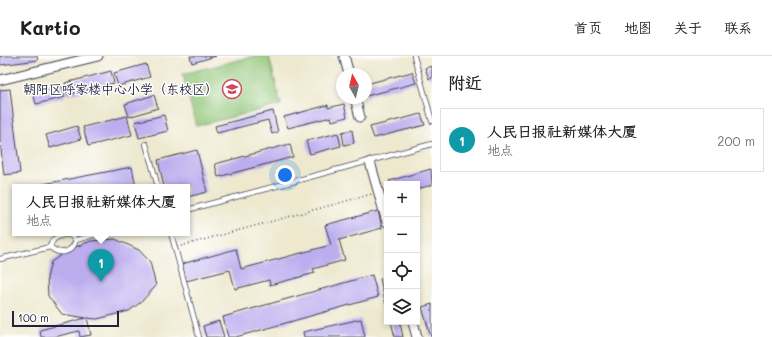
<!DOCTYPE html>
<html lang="zh">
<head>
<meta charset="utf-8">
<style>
	body { margin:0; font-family:Mali,"LXGW WenKai TC",sans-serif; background:#f6f6f6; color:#202124 }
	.controls { position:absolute; right:12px; bottom:12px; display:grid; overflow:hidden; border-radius:0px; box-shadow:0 2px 6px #0003 }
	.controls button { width:36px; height:36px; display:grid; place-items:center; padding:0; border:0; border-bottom:1px solid #e0e0e0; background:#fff; color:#202124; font:20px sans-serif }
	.compass { position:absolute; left:336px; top:12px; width:36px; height:36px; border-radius:50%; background:#fff; box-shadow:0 2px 6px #0003; rotate:352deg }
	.scale { position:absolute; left:12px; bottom:10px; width:107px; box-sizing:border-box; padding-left:4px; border:2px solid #22223b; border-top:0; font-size:11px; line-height:14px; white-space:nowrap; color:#22223b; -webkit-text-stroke:3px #fff; paint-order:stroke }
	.you { position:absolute; left:285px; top:119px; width:14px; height:14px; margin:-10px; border:3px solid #fff; border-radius:50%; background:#1a73e8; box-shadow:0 0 0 6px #1a73e833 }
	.badge { display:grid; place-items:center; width:26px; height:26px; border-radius:50%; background:#d1495b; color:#fff; font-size:13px; font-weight:700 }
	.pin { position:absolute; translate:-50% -33px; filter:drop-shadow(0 1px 2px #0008) }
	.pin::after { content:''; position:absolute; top:21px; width:14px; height:12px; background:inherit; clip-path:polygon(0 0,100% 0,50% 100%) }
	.popup { position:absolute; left:12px; top:128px; width:178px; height:52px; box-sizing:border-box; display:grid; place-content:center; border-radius:0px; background:#fff; filter:drop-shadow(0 1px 3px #0005); font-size:13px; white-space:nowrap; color:#757577 }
	.popup b { font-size:15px; color:#202124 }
	.popup::after { content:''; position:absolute; left:50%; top:100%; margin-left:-8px; border:8px solid transparent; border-top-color:#fff }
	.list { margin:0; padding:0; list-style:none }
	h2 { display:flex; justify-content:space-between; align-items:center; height:52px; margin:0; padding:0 16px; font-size:17px }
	h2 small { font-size:13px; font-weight:400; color:#757577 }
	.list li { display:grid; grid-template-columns:26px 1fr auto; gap:12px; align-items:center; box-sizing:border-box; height:64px; margin:0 8px 8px; padding:0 8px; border:1px solid #e0e0e0; border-radius:0px }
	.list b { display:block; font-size:15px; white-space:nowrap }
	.list p { margin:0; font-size:13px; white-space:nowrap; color:#757577 }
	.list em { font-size:13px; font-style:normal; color:#757577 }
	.icon { flex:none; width:22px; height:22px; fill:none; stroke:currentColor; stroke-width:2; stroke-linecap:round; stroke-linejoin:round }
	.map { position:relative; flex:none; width:432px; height:281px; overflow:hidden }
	header { display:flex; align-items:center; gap:24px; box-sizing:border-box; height:56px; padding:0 20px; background:#fff; border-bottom:1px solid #e0e0e0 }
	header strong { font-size:19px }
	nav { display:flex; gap:22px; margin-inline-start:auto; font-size:14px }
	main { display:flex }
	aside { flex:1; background:#fff }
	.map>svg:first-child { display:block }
	.green { fill:#8fc476; stroke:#587358 }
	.building { fill:#bcaeee }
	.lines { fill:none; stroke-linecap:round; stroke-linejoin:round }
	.service-casing { stroke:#404051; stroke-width:6 }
	.minor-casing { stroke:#404051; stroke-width:11 }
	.path { stroke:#404051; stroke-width:1.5; stroke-dasharray:1 3; stroke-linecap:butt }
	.service { stroke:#fff; stroke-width:4.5 }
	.minor { stroke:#fff; stroke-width:9 }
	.labels { text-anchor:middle; stroke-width:3; stroke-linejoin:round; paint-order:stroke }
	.poi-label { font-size:13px; fill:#22223b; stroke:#fff; text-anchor:end }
</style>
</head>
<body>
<header>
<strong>Kartio</strong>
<nav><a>首页</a><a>地图</a><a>关于</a><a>联系</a></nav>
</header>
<main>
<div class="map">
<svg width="432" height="281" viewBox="0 0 432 281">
	<rect width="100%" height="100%" fill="#fff"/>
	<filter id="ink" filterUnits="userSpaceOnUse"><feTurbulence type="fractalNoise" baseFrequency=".025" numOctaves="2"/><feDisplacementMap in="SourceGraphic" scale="8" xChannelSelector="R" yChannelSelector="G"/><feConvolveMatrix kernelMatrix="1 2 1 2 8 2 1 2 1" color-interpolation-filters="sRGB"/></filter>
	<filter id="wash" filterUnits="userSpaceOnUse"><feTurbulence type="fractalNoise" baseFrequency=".012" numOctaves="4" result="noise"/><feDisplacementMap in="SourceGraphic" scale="16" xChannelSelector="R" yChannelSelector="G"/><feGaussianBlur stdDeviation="0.9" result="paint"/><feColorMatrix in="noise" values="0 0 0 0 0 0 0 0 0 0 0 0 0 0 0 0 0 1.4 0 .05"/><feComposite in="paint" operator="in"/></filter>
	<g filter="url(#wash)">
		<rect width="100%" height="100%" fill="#ede8ce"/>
		<!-- green -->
		<path class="green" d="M254 0H269L281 49 196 70 183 18Z"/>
		<g id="blocks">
			<!-- building -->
			<path class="building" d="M0 0H37L38 4 0 9Z
				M190 0H216L192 7Z
				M146 8 150 21 118 30 114 17Z
				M432 10V22L429 23 425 12Z
				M111 15 114 27 68 39 65 27Z
				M412 16 416 27 366 40V28Z
				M62 30 65 41 36 48 33 37Z
				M10 33 20 117 4 119 0 85V34Z
				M154 39 158 52 129 61 125 48Z
				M344 48 347 61 332 65 331 61 288 72 284 61 328 49V52Z
				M273 55 278 76 272 78 268 64 217 77 215 70Z
				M421 58 425 69 374 82 370 71Z
				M164 59 168 75 139 82 135 66Z
				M127 60 132 79 88 90 83 71Z
				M77 70 81 83 50 92 46 79Z
				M352 74 354 87 344 89 342 76Z
				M338 77 341 90 310 98 306 85Z
				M290 88 293 101 218 121 215 108Z
				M197 94 207 136 187 141V131H164L158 104Z
				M132 111 136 131H33V130Z
				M431 113 432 129 417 133V128H390L389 125Z
				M378 155 382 172 339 184 345 204 313 213 315 217 270 229 269 224 235 233 230 214 186 225 182 208 236 193 241 213 331 189 325 169Z
				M115 183 139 194 150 206 156 230 141 246 129 255 97 263 87 262 91 279 80 281 79 275 54 281H41L40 274 86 262 62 258 48 240 47 222 51 206 68 194 91 185Z
				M372 219 378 241 236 281H228L223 261Z
				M387 221V249H386L380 223Z
				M432 248V281H431L422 251Z
				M361 263 365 281H304L303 276Z
				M219 265 224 281H206L203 270Z
				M391 266H400L403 281H395Z"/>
		</g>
	</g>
	<g filter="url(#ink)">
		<use href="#blocks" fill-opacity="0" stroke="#404051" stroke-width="1"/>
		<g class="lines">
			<defs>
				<path id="service" d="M414 0 432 65
					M146 88 158 131
					M187 154 432 88
					M171 177 199 281
					M63 179H70L76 184C72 197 60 200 50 191 52 183 56 181 63 179Z
					M76 184 101 177
					M0 203 50 191"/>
				<path id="minor" d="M344 0 349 18
					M0 24 98 0
					M355 42 360 61
					M370 106 387 166
					M413 266 417 281"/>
			</defs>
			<!-- service casing -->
			<use href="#service" class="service-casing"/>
			<!-- minor casing -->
			<use href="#minor" class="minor-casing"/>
			<!-- path -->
			<path class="path" d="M181 190 372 138"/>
			<!-- service -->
			<use href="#service" class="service"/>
			<!-- minor -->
			<use href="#minor" class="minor"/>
		</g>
	</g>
	<!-- icons -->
	<defs>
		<symbol id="school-ring" viewBox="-11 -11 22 22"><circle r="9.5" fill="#fff" stroke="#d1495b" stroke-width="1.5"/><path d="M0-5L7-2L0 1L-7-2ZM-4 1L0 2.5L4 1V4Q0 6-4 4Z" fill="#d1495b"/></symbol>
	</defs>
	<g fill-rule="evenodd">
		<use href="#school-ring" x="221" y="22" width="22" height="22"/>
	</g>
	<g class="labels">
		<!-- poi labels -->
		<g class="poi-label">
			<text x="218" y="38">朝阳区呼家楼中心小学（东校区）</text>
		</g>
	</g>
</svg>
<div class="controls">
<button>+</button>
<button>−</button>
<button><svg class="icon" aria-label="locate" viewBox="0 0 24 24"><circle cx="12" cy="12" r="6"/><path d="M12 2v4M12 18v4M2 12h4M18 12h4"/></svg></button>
<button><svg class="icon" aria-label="layers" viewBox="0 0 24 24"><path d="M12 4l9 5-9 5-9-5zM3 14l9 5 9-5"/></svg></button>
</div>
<svg class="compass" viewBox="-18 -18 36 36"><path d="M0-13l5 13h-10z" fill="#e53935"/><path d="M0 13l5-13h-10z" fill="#757577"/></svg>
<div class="scale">100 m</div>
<div class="you"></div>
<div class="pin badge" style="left:101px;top:226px;background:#0f9aa8">1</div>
<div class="popup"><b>人民日报社新媒体大厦</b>地点</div>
</div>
<aside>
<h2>附近<small></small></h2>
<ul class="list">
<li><span class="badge" style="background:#0f9aa8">1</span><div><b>人民日报社新媒体大厦</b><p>地点</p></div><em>200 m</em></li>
</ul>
</aside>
</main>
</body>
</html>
